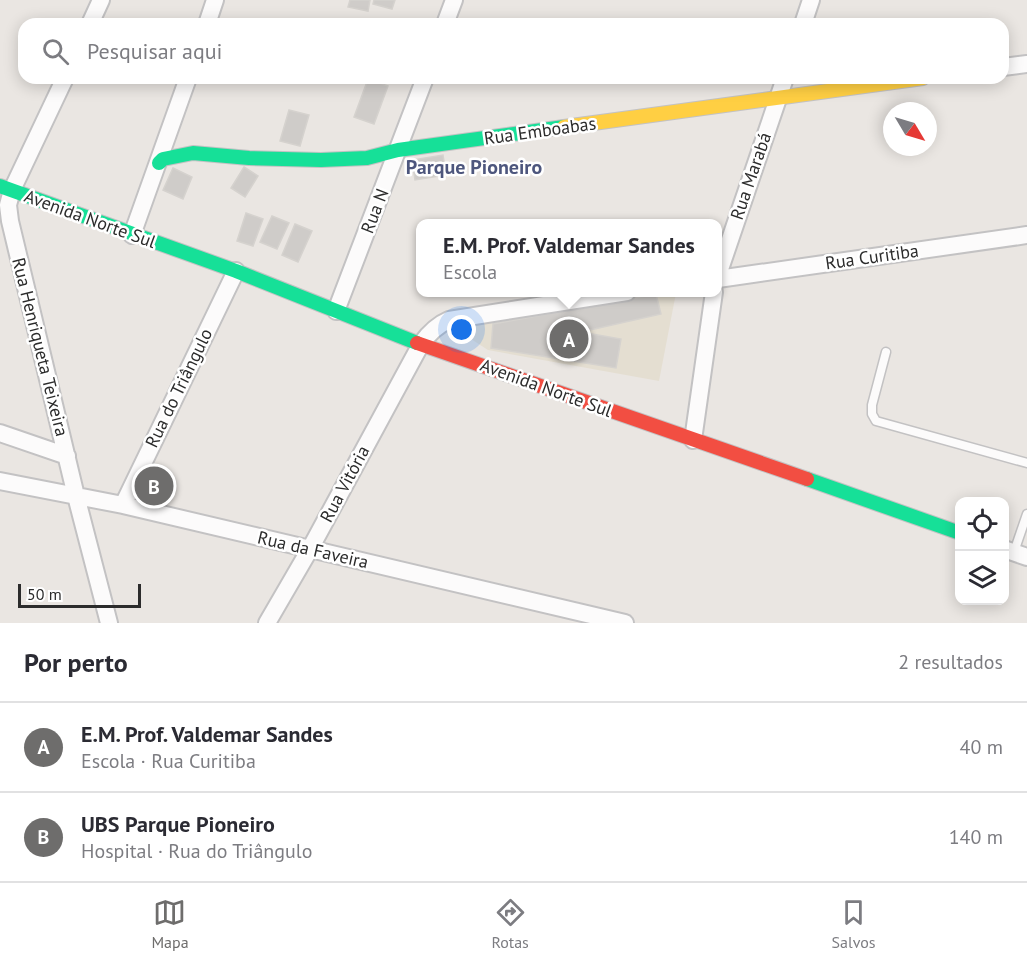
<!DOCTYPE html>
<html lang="pt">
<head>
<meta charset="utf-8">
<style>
	body { margin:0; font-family:"PT Sans",sans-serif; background:#f2f2f3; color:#2b2b33 }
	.controls { position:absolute; right:18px; bottom:18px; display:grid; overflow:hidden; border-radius:12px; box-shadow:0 3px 15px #0003 }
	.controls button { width:54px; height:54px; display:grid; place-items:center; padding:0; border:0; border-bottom:2px solid #e1e1e2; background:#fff; color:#2b2b33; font:30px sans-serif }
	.compass { position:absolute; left:883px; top:102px; width:54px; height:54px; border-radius:50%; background:#fff; box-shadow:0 3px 15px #0003; rotate:128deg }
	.scale { position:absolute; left:18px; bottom:15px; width:123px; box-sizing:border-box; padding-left:6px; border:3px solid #2c2c2c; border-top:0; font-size:16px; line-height:21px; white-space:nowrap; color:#2c2c2c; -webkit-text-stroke:4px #fff; paint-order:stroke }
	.you { position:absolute; left:462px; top:330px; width:21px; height:21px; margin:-15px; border:4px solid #fff; border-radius:50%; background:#1a73e8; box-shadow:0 0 0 9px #1a73e833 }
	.badge { display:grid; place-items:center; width:39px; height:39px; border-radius:50%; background:#6e6d6c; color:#fff; font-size:20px; font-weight:700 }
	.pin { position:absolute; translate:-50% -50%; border:3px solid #fff; box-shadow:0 2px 6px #0006 }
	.popup { position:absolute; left:416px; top:219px; width:306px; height:78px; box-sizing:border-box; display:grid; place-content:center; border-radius:12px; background:#fff; filter:drop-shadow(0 2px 4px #0005); font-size:20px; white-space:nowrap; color:#7c7c81 }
	.popup b { font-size:22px; color:#2b2b33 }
	.popup::after { content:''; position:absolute; left:50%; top:100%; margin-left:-12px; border:12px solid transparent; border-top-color:#fff }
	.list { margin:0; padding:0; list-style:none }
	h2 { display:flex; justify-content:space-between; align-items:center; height:78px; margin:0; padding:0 24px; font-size:26px }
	h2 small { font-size:20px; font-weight:400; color:#7c7c81 }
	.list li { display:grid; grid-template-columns:39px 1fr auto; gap:18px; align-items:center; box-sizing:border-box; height:90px; padding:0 24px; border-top:2px solid #e1e1e2 }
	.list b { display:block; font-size:22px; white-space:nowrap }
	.list p { margin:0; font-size:20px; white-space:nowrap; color:#7c7c81 }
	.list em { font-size:20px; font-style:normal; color:#7c7c81 }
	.icon { flex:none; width:33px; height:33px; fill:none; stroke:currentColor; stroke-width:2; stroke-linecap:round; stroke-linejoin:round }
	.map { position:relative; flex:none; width:1027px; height:623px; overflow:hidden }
	.search { position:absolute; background:#fff; box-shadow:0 3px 15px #0003; left:18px; right:18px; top:18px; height:66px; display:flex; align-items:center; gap:15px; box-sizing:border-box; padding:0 21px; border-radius:18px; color:#7c7c81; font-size:22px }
	.sheet { height:258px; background:#fff }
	nav { display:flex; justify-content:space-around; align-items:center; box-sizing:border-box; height:84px; border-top:2px solid #e1e1e2; background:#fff; font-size:16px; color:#7c7c81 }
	nav a { display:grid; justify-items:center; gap:3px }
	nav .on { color:#6e6d6c }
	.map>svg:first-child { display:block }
	.education { fill:#e4ded1 }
	.building { fill:#cfccc9; stroke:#d5d2ce; stroke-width:1.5 }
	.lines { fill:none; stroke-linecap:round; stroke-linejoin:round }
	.lane-casing { stroke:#c3c2c3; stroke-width:11 }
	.street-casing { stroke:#c3c2c3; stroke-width:20 }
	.fast-casing { stroke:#c3c2c3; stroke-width:16 }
	.slow-casing { stroke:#c3c2c3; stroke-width:16 }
	.jam-casing { stroke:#c3c2c3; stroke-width:16 }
	.lane { stroke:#fcfbfb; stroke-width:8 }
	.street { stroke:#fcfbfb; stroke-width:16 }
	.fast { stroke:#16e098; stroke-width:14 }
	.slow { stroke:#ffcf43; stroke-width:14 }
	.jam { stroke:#f24e42; stroke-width:14 }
	.labels { text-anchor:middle; stroke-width:5; stroke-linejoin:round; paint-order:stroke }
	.street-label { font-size:18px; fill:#2c2c2c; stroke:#fff }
	.neighbourhood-label { font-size:20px; font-weight:bold; fill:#4d567d; stroke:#fff }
</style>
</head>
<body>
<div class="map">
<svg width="1027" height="623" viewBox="0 0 1027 623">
	<rect width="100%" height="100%" fill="#eae6e2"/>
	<!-- education -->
	<path class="education" d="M652 293H676L659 381 488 350 454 328Z"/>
	<!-- building -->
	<path class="building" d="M350 0H370L368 11 348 7Z
		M374 0H395L392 9 373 4Z
		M368 79 388 86 374 124 354 117Z
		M289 110 309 115 300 146 280 141Z
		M443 155 446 175 415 180 412 160Z
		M244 167 258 176 245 197 231 188Z
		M173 168 192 177 183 199 163 190Z
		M246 213 263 219 253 246 237 241Z
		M272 216 289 223 277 249 260 242Z
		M295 224 312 231 298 262 282 255Z
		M656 294 661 314 581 332 621 339 616 368 491 348 493 324Z"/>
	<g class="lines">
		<defs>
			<path id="lane" d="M886 352 872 405V414L876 421 1027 463
				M1014 552 1027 514"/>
			<path id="street" d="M90 24 101 0
				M207 24 215 0
				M445 24 454 0
				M803 24 811 0
				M1003 67 1027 64
				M65 78 12 190 8 205 10 221 76 496 109 623
				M132 235 188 78
				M718 275 785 78
				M718 279 1027 235
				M336 311 425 78
				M0 433 67 456
				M693 440 714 292
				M0 481 123 505 625 623
				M123 505 236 271
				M1004 549 1027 557
				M267 623 310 549 421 344C429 333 437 325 449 320L627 292"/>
			<path id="fast" d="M159 163 163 159 193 153 249 158 321 160 367 158 398 150 564 127
				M0 186 236 271 417 343
				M807 479 960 533"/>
			<path id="slow" d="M564 127 923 78"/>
			<path id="jam" d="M417 343 807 479"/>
		</defs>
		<!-- lane casing -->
		<use href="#lane" class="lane-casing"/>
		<!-- street casing -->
		<use href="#street" class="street-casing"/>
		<!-- fast casing -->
		<use href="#fast" class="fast-casing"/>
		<!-- slow casing -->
		<use href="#slow" class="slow-casing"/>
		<!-- jam casing -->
		<use href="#jam" class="jam-casing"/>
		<!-- lane -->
		<use href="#lane" class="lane"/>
		<!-- street -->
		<use href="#street" class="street"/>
		<!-- fast -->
		<use href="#fast" class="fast"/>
		<!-- slow -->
		<use href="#slow" class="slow"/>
		<!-- jam -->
		<use href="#jam" class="jam"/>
	</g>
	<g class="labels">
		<!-- street labels -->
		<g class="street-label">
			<text transform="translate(540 131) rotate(-8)" y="6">Rua Emboabas</text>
			<text transform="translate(751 176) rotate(-71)" y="6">Rua Marabá</text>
			<text transform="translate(375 211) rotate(-69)" y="6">Rua N</text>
			<text transform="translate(90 219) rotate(20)" y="6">Avenida Norte Sul</text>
			<text transform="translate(872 257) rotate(-8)" y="6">Rua Curitiba</text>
			<text transform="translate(40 347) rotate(76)" y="6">Rua Henriqueta Teixeira</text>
			<text transform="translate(179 388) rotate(-64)" y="6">Rua do Triângulo</text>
			<text transform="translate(546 388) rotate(20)" y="6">Avenida Norte Sul</text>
			<text transform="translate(345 484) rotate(-62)" y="6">Rua Vitória</text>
			<text transform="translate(313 550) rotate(13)" y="6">Rua da Faveira</text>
		</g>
		<!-- neighbourhood labels -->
		<g class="neighbourhood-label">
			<text x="474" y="174">Parque Pioneiro</text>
		</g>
	</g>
</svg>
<div class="controls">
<button><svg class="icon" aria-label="locate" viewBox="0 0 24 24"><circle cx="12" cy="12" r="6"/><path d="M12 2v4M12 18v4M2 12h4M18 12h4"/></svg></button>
<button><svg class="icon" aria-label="layers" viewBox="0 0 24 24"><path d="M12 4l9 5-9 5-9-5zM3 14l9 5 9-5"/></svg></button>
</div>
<svg class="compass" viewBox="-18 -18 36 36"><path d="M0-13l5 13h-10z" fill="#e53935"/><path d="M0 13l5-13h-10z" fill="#7c7c81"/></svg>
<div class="scale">50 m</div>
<div class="you"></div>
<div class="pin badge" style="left:569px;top:339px">A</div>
<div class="popup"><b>E.M. Prof. Valdemar Sandes</b>Escola</div>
<div class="pin badge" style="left:154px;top:486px">B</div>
<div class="search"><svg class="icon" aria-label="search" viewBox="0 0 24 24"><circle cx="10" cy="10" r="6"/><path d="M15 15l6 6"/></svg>Pesquisar aqui</div>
</div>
<section class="sheet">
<h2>Por perto<small>2 resultados</small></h2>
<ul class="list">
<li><span class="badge">A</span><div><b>E.M. Prof. Valdemar Sandes</b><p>Escola · Rua Curitiba</p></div><em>40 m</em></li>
<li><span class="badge">B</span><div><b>UBS Parque Pioneiro</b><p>Hospital · Rua do Triângulo</p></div><em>140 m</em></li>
</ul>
</section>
<nav>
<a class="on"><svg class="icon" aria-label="map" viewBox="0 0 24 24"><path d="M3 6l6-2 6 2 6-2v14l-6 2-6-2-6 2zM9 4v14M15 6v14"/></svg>Mapa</a>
<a><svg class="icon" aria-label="directions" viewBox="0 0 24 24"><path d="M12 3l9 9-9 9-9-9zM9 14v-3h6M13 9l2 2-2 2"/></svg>Rotas</a>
<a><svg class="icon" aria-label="saved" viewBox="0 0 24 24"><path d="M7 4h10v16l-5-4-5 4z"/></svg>Salvos</a>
</nav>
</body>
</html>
